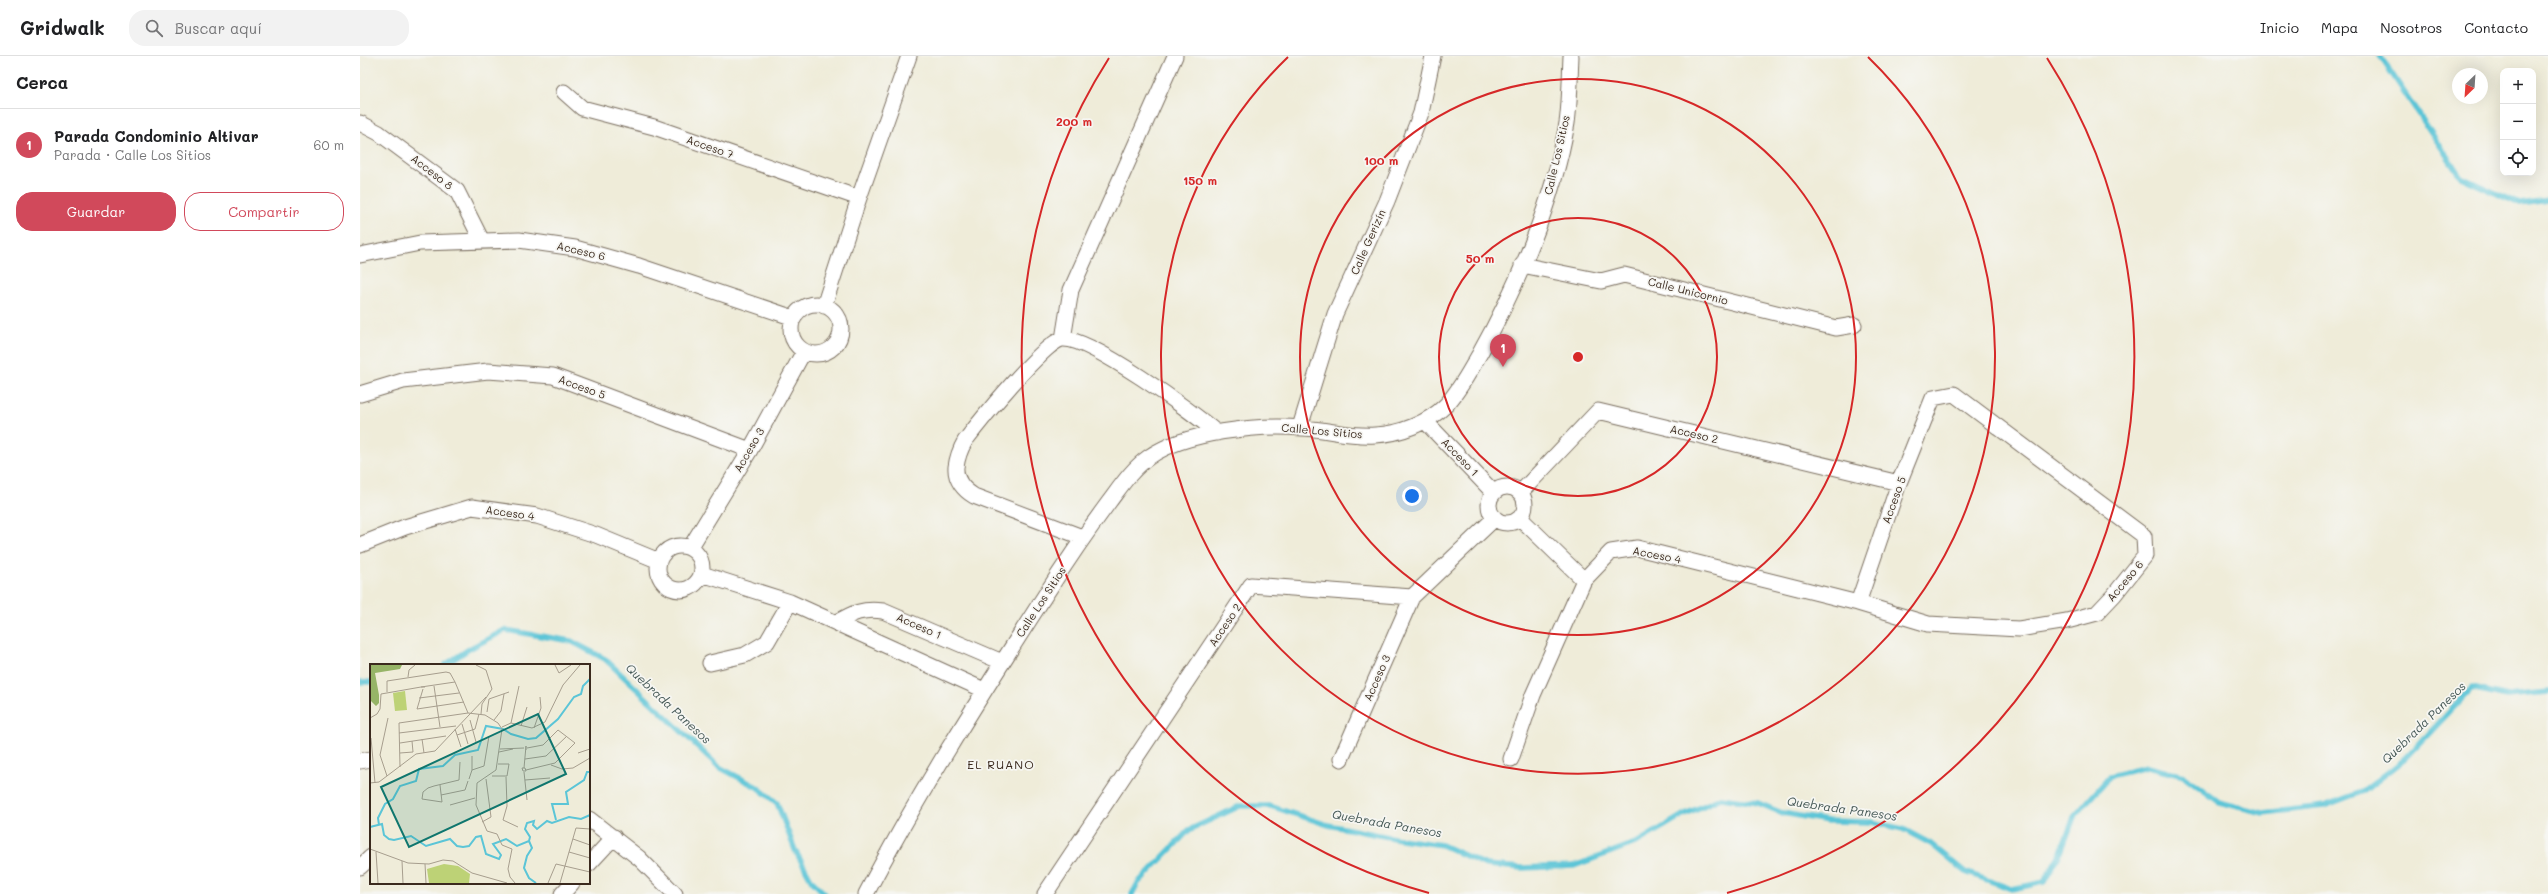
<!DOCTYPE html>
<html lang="es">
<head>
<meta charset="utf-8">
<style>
	body { margin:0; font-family:Mali,sans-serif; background:#f2f2f2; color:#202124 }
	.controls { position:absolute; right:12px; top:12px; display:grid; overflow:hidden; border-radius:8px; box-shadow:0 4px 16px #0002 }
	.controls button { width:36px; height:36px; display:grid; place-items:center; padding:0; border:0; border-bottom:1px solid #e0e0e0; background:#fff; color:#202124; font:20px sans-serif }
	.compass { position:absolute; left:2092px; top:12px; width:36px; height:36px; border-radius:50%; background:#fff; box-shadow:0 4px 16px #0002; rotate:205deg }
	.you { position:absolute; left:1052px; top:440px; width:14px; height:14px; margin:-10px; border:3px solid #fff; border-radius:50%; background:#1a73e8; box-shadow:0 0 0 6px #1a73e833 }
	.badge { display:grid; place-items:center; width:26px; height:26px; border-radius:50%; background:#d1495b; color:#fff; font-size:13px; font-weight:700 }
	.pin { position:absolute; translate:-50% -33px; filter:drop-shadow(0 1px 2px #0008) }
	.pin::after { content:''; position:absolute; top:21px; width:14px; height:12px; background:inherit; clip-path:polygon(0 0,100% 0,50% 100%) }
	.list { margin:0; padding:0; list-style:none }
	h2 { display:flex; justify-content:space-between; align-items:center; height:52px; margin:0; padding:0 16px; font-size:17px }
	h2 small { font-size:13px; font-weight:400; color:#757577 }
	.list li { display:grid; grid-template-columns:26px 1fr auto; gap:12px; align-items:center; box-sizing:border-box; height:72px; padding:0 16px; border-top:1px solid #e0e0e0 }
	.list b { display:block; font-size:15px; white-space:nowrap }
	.list p { margin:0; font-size:13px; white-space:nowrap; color:#757577 }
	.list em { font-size:13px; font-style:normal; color:#757577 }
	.actions { display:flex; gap:8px; padding:12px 16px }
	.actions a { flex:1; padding:9px 0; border:1px solid #d1495b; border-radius:16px; text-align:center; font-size:14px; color:#d1495b }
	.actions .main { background:#d1495b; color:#fff }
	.icon { flex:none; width:22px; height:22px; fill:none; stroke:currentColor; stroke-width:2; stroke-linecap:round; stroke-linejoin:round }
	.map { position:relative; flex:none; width:2188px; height:838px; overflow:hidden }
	header { display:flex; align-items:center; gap:24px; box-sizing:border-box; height:56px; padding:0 20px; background:#fff; border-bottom:1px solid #e0e0e0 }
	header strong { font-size:19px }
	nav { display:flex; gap:22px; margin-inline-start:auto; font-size:14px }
	.search { width:280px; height:36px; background:#f2f2f2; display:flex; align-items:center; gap:10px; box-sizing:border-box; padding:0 14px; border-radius:16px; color:#757577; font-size:15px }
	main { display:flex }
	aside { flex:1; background:#fff }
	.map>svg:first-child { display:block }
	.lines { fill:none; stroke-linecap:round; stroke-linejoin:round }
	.stream { stroke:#5bc5d7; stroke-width:5.5 }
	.minor-casing { stroke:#7a6e5f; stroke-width:17 }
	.minor { stroke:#fff; stroke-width:15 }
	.ring { fill:none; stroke:#d62828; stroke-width:2 }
	.labels { text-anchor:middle; stroke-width:3.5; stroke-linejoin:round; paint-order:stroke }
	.street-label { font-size:11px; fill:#3b2a1e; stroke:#f6f6f2 }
	.water-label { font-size:12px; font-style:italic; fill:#455856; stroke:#f6f6f2 }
	.neighbourhood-label { font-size:12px; letter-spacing:1px; fill:#3b2a1e; stroke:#f6f6f2 }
	.inset-river { fill:none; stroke:#5bc5d7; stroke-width:2 }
	.inset-road { fill:none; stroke:#a79e8e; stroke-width:1 }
	.view { fill:#0f766e; fill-opacity:0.15; stroke:#0f766e; stroke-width:2 }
	.inset-edge { fill:none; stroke:#3b2a1e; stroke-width:2 }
	.centre { fill:#d62828; stroke:#f6f6f2; stroke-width:2 }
	.ring-label { font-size:12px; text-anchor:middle; font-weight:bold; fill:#d62828; stroke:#f6f6f2; stroke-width:3.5; stroke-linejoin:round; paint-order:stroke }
</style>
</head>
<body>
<header>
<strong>Gridwalk</strong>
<div class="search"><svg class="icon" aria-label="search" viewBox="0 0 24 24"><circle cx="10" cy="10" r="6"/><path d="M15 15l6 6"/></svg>Buscar aquí</div>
<nav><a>Inicio</a><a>Mapa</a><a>Nosotros</a><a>Contacto</a></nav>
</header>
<main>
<aside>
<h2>Cerca<small></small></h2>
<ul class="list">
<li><span class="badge">1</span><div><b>Parada Condominio Altivar</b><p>Parada · Calle Los Sitios</p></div><em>60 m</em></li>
</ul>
<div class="actions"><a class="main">Guardar</a><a>Compartir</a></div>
</aside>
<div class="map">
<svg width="2188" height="838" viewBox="0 0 2188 838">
	<rect width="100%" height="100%" fill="#f6f6f2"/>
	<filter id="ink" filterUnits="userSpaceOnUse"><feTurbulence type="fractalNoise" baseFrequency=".025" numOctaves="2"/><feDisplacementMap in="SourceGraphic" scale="8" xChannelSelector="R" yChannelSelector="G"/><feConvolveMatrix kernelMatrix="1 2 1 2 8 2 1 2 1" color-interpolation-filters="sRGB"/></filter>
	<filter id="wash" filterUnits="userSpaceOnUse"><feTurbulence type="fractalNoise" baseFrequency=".012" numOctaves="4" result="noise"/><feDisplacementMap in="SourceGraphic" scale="16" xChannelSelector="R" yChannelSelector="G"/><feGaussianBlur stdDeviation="0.9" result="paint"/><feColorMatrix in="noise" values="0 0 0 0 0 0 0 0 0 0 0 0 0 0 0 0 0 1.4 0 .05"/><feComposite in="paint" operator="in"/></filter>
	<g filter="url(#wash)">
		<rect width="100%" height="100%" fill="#efecd9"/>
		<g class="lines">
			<!-- stream -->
			<path class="stream" d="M2020 0 2101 121 2159 148 2188 144
				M85 609 109 593 145 574 211 585 245 603 359 711 397 731 417 747 435 794 452 825 465 838
				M0 626H11
				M772 838 778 827 829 774 880 750H910L968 769 1034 782 1082 789 1126 809 1162 812 1214 810 1278 786 1323 759 1361 742 1398 747 1422 757 1468 765 1512 766 1543 773 1571 788 1605 816 1652 833 1684 826 1701 796 1714 761 1750 720 1787 711 1824 720 1859 746 1903 757 1964 750 2004 735 2045 703 2112 632 2147 640 2188 636"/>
		</g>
	</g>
	<g filter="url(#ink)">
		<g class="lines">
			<defs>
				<path id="minor" d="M204 36 222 52 294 71 499 142
					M0 67 19 77 97 135 122 185
					M0 199 60 187 159 184 215 192 279 210 434 262
					M1162 209 1241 225 1264 219 1476 272 1494 269
					M431 273a25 25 0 1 1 50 0a25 25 0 1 1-50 0Z
					M464 250 499 142 549 0
					M703 283 711 234 815 0
					M0 338 43 325 128 315 193 320 390 394
					M1065 365 1134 437
					M940 371 975 258 1027 145 1061 57 1073 0
					M1129 449a18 18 0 1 1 36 0a18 18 0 1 1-36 0Z
					M1160 437 1238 355 1539 427
					M1160 462 1224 524
					M722 481 614 440C604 434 595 424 596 411 597 403 601 392 605 385 617 369 686 283 703 283 731 282 833 356 857 377
					M0 489 45 471 112 451 177 460 236 479 299 505
					M298 512a22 22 0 1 1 44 0a22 22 0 1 1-44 0Z
					M330 492 390 394 444 295
					M342 518 430 546 624 634
					M476 567C492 557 504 552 523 555L642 606
					M350 607 385 599 407 586 430 546
					M981 703 1052 541
					M1151 703 1173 639 1224 524 1251 496 1277 492 1498 547 1568 568 1659 573 1707 565 1737 557 1754 539 1785 500 1784 480 1594 338 1573 342 1539 427 1498 547
					M0 705 11 703
					M229 763 279 802 315 838
					M229 808 254 781
					M0 811 11 801
					M202 838 212 827
					M506 838C559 736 622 638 684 541 705 508 726 477 749 446 761 430 772 413 789 401 824 376 900 368 942 372 966 373 991 381 1015 379 1040 378 1068 367 1086 349 1100 334 1109 316 1119 299 1157 231 1194 144 1207 67 1210 45 1210 22 1211 0
					M685 838 891 529 1052 541 1135 462"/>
			</defs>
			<!-- minor casing -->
			<use href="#minor" class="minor-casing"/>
			<!-- minor -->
			<use href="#minor" class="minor"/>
		</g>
	</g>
	<!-- distance rings -->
	<g class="ring">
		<circle cx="1218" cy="301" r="139"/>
		<circle cx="1218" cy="301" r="278"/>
		<path d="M1508 1A417 417 0 1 1 928 1"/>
		<path d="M1069 837A556 556 0 0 1 749 2M1687 2A556 556 0 0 1 1367 837"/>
	</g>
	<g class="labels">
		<!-- street labels -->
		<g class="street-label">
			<text transform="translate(350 91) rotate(19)" y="4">Acceso 7</text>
			<text transform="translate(1197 99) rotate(-77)" y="4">Calle Los Sitios</text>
			<text transform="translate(72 116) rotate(38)" y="4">Acceso 8</text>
			<text transform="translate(1008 186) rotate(-66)" y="4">Calle Gerizín</text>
			<text transform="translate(221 195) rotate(13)" y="4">Acceso 6</text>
			<text transform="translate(1328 235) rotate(14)" y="4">Calle Unicornio</text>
			<text transform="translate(222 331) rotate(20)" y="4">Acceso 5</text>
			<text transform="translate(962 375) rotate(5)" y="4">Calle Los Sitios</text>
			<text transform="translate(1334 378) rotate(13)" y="4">Acceso 2</text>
			<text transform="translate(389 394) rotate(-60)" y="4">Acceso 3</text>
			<text transform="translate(1100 401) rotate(46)" y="4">Acceso 1</text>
			<text transform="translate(1534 444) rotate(-70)" y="4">Acceso 5</text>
			<text transform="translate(150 457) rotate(8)" y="4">Acceso 4</text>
			<text transform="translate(1297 499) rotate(11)" y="4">Acceso 4</text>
			<text transform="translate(1765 525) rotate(-50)" y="4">Acceso 6</text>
			<text transform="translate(681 546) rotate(-57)" y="4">Calle Los Sitios</text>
			<text transform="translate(865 569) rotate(-56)" y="4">Acceso 2</text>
			<text transform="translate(559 570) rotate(24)" y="4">Acceso 1</text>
			<text transform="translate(1017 622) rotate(-66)" y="4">Acceso 3</text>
		</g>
		<!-- water labels -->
		<g class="water-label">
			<text transform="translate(308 648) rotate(43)" y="4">Quebrada Panesos</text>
			<text transform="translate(2064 667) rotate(-44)" y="4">Quebrada Panesos</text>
			<text transform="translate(1482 753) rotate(8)" y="4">Quebrada Panesos</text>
			<text transform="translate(1027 768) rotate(10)" y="4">Quebrada Panesos</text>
		</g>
		<!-- neighbourhood labels -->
		<g class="neighbourhood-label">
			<text x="641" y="713">EL RUANO</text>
		</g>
	</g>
	<!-- overview -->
	<g transform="translate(10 608)">
		<rect width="220" height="220" fill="#efecd9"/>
		<path d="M35 27 37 46 25 47 23 29Z" fill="#bdd276"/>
		<path d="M0 1H32L30 5 5 9 9 31V39L6 42 0 36Z" fill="#96b467"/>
		<path d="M74 200 88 202 100 210 99 219H59L57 205Z" fill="#bdd276"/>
		<path class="inset-river" d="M186 156 182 140H198L196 128 214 116 217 108H220M9 161 8 154 15 140 23 135 30 122 46 117 49 105 73 102 85 91 108 86 116 62 133 65 141 70 158 75 166 74 188 55 204 33 211 30 213 22 220 15M0 163 12 160 14 171 19 175 24 176 41 172 56 182 80 175 87 182 93 183 99 182 106 173 111 172 116 190 129 195 131 191 123 180 136 175 147 182 159 177 160 173 155 165 157 159 164 157 163 161 167 165 177 157 182 159 199 153 211 155 220 151M159 177 162 184 157 192 154 204 159 214 166 219"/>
		<path class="inset-road" d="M106 1 116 6 122 25 112 40 111 50M185 1 189 9 201 1M38 13 39 6 45 1M64 22 70 63M55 23H51L85 18 98 49M53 25 47 45 94 38M17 28V17L76 8 80 9 85 18M49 34 89 29M117 48 119 35 139 28M0 54 7 50 10 45 11 30 51 23M100 56 106 78M124 56 131 47 134 30M141 59 149 22M92 60 98 80M151 62 157 43M132 63 141 59 162 64 175 58 193 21 210 1M164 64 171 44 170 33M85 65 91 83M29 69 86 62M87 71 105 65 109 50M1 74 5 119M52 75 54 89M30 79 76 72M130 85 154 84M129 88 143 85M30 89 43 88 42 77M208 89 220 85M102 92V106M155 95 176 92 197 72M181 101 192 105 203 104 220 94M30 103 29 59 98 49 115 51 128 59 132 65 126 106 107 119 106 141 117 167 127 170 132 181 142 185 138 205 140 213 145 219M152 104H155L156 107H153ZM154 104 156 82V86M156 106 185 99 205 79 188 66 173 81 157 84M154 108 157 136M17 112 10 91 18 54M122 112H137L139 100H128M136 113 137 142 133 156 148 163M99 115 102 106 114 102 119 72M155 116 180 114M0 119 9 118 46 90 65 87 116 33M70 121 72 138 52 135 53 128 58 124 64 122 89 116 90 98M71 131 95 126 98 117M80 141 105 134M112 158 121 153 116 115M203 175 220 181M0 185 38 199 59 200 73 196 83 197 102 209 137 219M6 188 8 219M199 188 220 194M32 197 33 219M55 200 56 219M178 219 186 200 220 208M190 219 206 164 220 165"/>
		<path class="view" d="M168 50 196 110 39 183 11 123Z"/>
		<rect width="220" height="220" class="inset-edge"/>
	</g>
	<circle cx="1218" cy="301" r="6" class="centre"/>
	<g class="ring-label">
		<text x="714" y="70">200 m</text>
		<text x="1021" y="109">100 m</text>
		<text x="840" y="129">150 m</text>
		<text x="1120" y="207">50 m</text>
	</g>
</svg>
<div class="controls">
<button>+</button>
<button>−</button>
<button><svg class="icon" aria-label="locate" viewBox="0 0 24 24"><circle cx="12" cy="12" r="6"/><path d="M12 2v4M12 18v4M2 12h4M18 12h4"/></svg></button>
</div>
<svg class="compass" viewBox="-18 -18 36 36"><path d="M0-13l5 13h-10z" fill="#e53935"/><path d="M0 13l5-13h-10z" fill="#757577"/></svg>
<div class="you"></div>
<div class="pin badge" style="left:1143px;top:311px">1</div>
</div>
</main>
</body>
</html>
